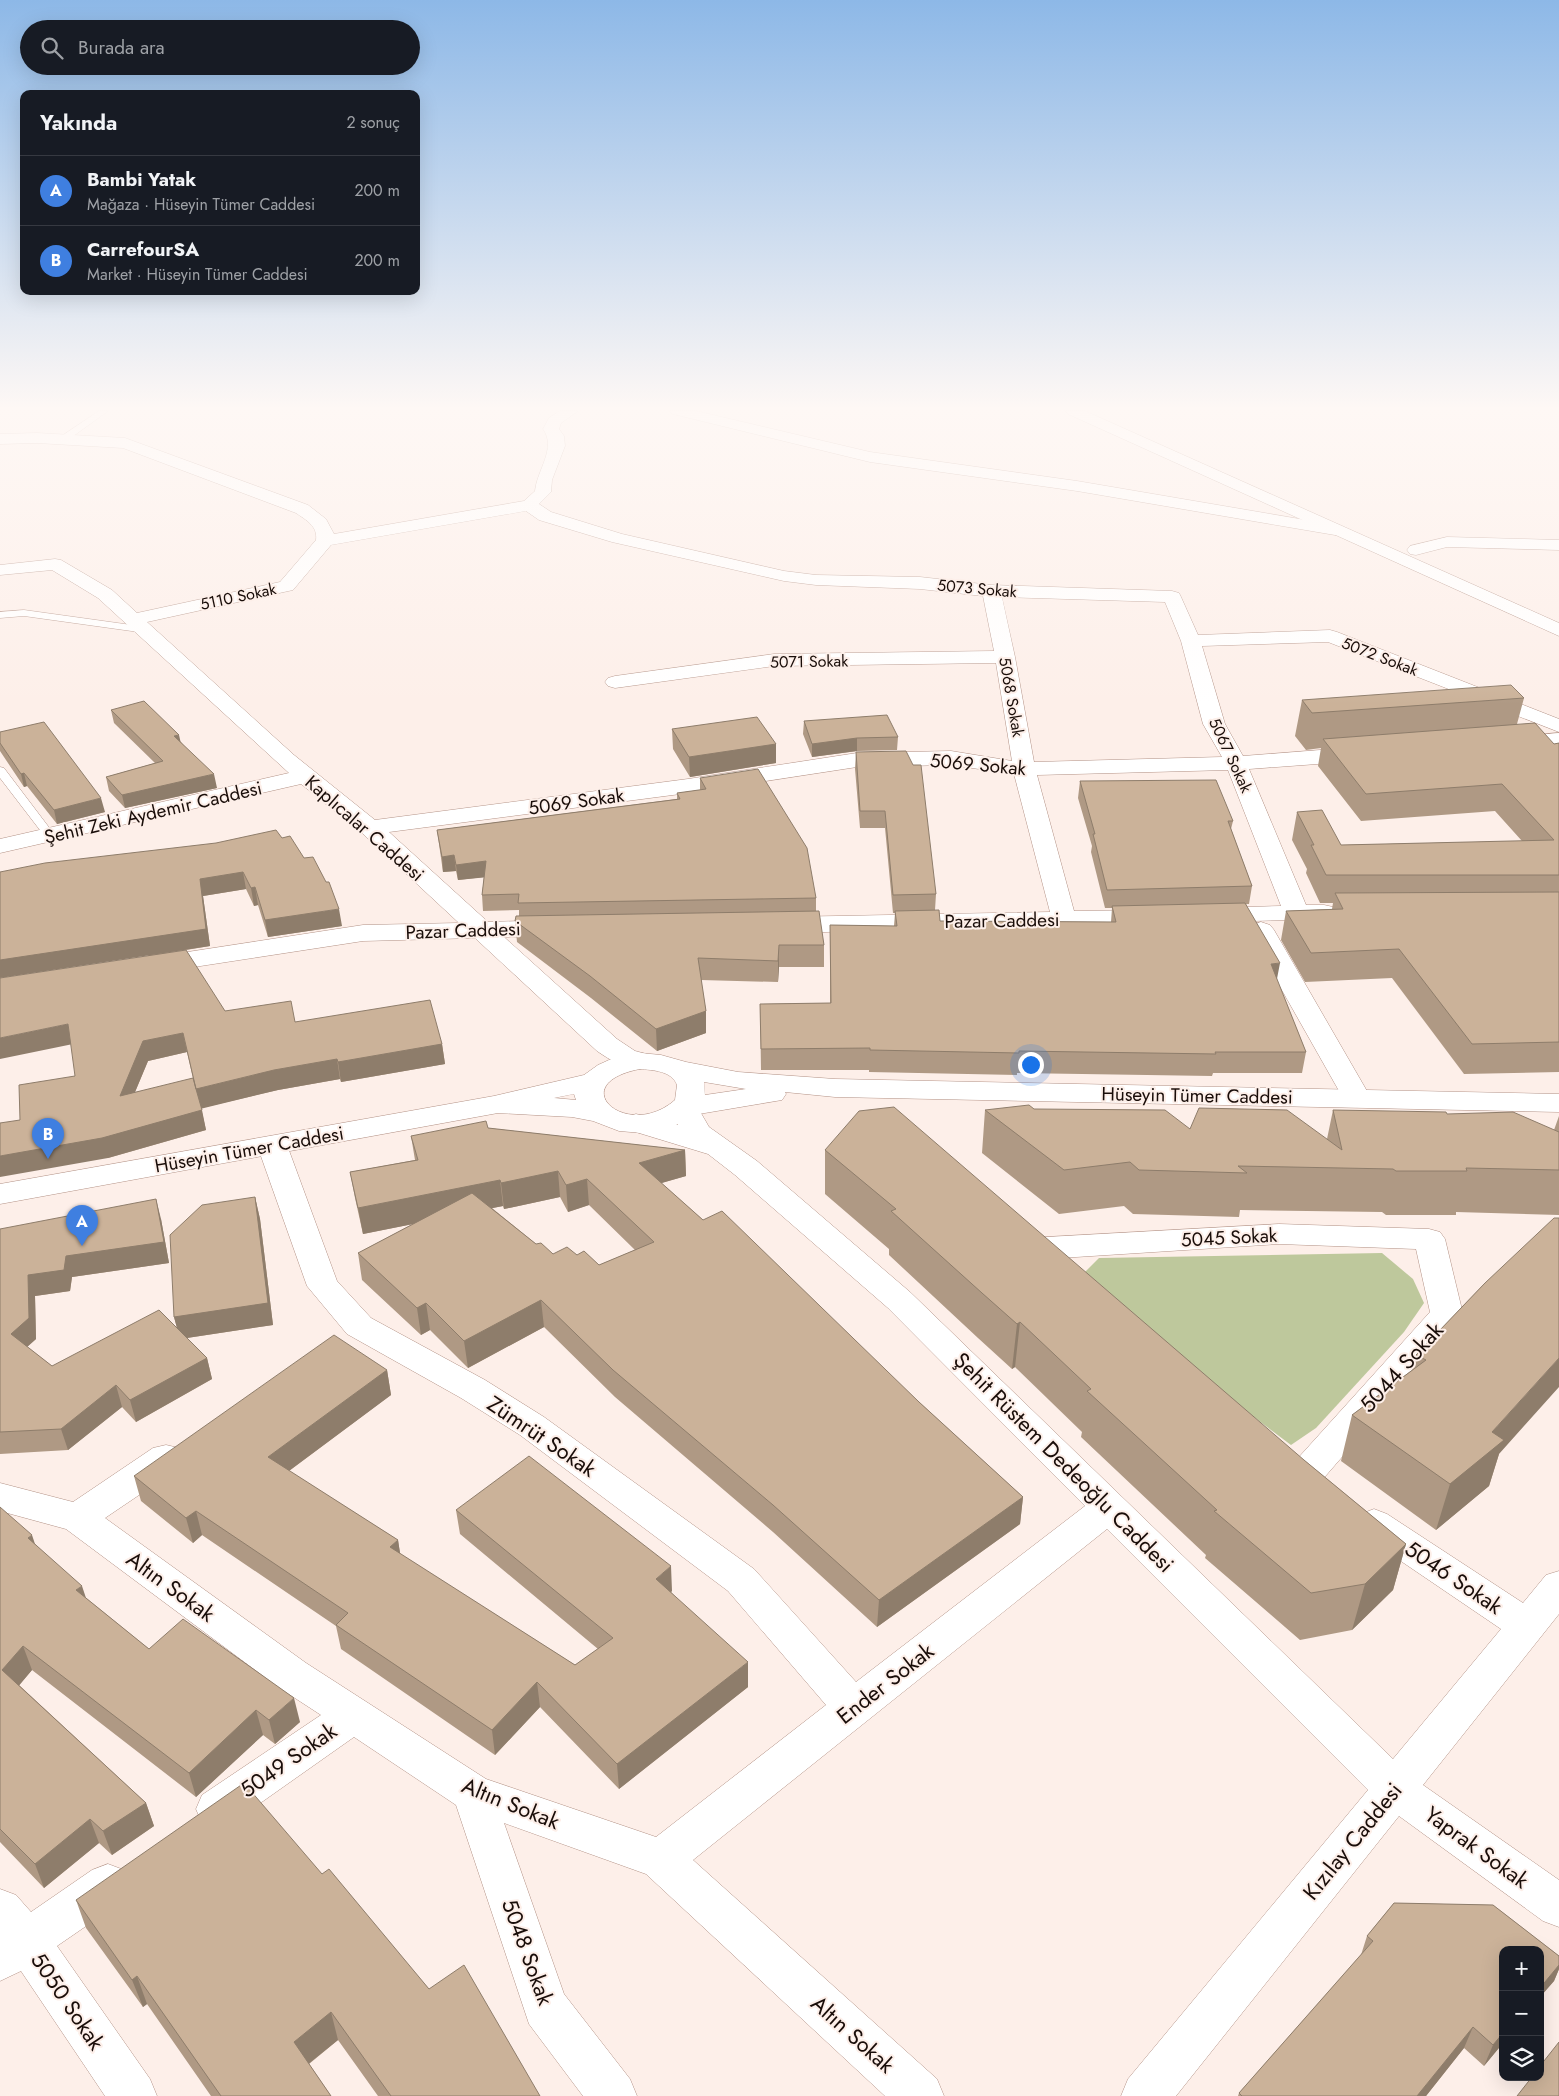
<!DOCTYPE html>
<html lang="tr">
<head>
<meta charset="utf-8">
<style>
	body { margin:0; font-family:Jost,sans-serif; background:#242831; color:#f1f3f6 }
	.controls { position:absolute; right:15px; bottom:15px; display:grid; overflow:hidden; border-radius:10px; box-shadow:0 5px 20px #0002 }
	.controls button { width:45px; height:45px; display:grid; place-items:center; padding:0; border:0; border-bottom:1px solid #363941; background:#171b24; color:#f1f3f6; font:25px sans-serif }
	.you { position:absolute; left:1030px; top:1064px; width:18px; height:18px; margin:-12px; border:4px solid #fff; border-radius:50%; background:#1a73e8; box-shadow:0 0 0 8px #1a73e833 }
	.badge { display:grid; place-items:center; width:32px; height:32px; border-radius:50%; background:#7c3aed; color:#fff; font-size:16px; font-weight:700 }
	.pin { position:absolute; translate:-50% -41px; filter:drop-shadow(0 1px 2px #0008) }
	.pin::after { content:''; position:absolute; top:26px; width:18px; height:15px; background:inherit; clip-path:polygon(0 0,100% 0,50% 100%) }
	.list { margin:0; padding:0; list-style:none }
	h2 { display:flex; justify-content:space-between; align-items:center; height:65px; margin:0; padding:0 20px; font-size:21px }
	h2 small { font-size:16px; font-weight:400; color:#9ea1a6 }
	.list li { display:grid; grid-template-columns:32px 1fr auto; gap:15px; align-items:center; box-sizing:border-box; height:70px; padding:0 20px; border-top:1px solid #363941 }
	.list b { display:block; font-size:19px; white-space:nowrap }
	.list p { margin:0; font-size:16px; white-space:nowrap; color:#9ea1a6 }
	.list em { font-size:16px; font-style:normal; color:#9ea1a6 }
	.icon { flex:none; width:28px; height:28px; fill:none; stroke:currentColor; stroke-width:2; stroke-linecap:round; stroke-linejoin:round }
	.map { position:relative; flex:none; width:1559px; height:2096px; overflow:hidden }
	.search { position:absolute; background:#171b24; box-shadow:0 5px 20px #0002; left:20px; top:20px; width:400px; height:55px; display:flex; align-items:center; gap:12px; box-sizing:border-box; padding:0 18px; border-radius:28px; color:#9ea1a6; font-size:19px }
	.panel { position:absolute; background:#171b24; box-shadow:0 5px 20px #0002; left:20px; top:90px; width:400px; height:205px; border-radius:10px }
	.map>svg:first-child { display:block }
	.forest { fill:#bec89c }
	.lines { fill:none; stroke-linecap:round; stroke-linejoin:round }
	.lane-casing { stroke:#b39286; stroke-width:1 }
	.street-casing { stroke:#b39286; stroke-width:1 }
	.secondary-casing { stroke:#b39286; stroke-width:1 }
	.lane { fill:#fff; fill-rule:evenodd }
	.street { fill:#fff; fill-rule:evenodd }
	.secondary { fill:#fff; fill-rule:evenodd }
	.wall { fill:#af9984; fill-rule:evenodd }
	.shaded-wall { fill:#8e7d6b }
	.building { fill:#cbb299; stroke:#8e7d6b; fill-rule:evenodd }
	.labels { text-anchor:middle; stroke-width:4; stroke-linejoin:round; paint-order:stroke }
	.far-street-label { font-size:16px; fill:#190d09; stroke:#fdefe9 }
	.street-label { font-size:19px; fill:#190d09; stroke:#fdefe9 }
	.near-street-label { font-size:22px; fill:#190d09; stroke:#fdefe9 }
</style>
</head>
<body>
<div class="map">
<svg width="1559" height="2096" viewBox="0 0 1559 2096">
	<rect width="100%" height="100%" fill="#fdefe9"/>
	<!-- forest -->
	<path class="forest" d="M1382 1253 1413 1279 1424 1303 1404 1332 1316 1428 1291 1445 1205 1380 1085 1272 1099 1258Z"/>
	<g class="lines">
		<defs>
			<path id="lane" d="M99 411H108L65 442H59V438Z
				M24 610 146 627 151 630 146 633 24 616 0 618V612Z
				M0 767 4 768 54 834 56 836 54 838H46L0 778Z"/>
			<path id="street" d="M560 411H578L561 423 559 429 564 436 565 446 552 480 551 492 539 504 551 512 622 534 784 571 816 575 920 577 991 585 1172 591 1179 593 1181 597 1198 635 1330 630 1337 632 1559 719V732L1328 642 1202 646 1225 724 1243 756 1358 747 1366 749 1369 754 1366 759 1358 761 1249 769 1306 905H1324L1333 907 1336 912 1333 917 1324 919 1215 922 1206 920 1203 915 1206 910 1215 908 1281 906 1228 770 1037 775 1074 911 1149 910 1158 912 1161 917 1158 922 1149 924 785 933 776 930 772 925 776 920 785 917 1050 912 1014 774 951 765 857 767 688 793 389 832 488 922 554 920 563 923 567 928 563 933 554 936 504 937 617 1039 635 1051 650 1055 654 1061 650 1067C630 1072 613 1062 597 1051L475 938 363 941 155 973 146 970 142 965 146 960 155 957 363 925 459 923 362 833 301 784 0 853V839L289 773 98 598 52 570 0 575V565L55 559 61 560 112 590 137 613 280 582 316 540C318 526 306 520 296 513L123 448 37 443 0 444V434L37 433 125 438 308 505 326 519 334 534 524 501 535 491C537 470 557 448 543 429L549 418ZM526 511 539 520 612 542 784 581 816 585 920 589 983 596 994 651 774 654 615 676 608 678 605 682 608 686 615 688 774 666 996 663 1012 761 951 751 857 753 688 779 375 820 294 755 147 622 293 590 331 545ZM1002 597 1165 602 1181 641 1203 724 1222 757 1034 762 1015 657Z
				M670 411H696L870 452 1077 481 1335 525 1341 526 1344 530 1341 534 1335 535 1077 491 870 462 673 414Z
				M1447 537 1559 540V550L1447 547 1416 555 1410 554 1407 550 1410 546Z
				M1559 733V745L1513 749 1505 748 1502 743 1505 738Z
				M1261 922 1270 925 1274 930 1371 1098 1367 1104 1357 1107 1347 1104 1343 1098 1248 930 1252 925Z
				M684 1098 694 1101 709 1127 757 1161 910 1292 1393 1759 1501 1629 1361 1534 1356 1524 1361 1514 1374 1509 1387 1514 1523 1603 1546 1575 1559 1571V1614L1423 1785 1559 1880V1927L1543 1921 1399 1816 1176 2096H1121L1128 2079 1368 1790 1107 1529 693 1860 937 2079 944 2096H885L646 1874 504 1823 564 1994 630 2079 637 2096H583L529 2024 456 1805 354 1737 232 1823 217 1828 202 1823 196 1809 202 1795 321 1715 278 1687 66 1529 0 1511V1483L73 1502 153 1448 166 1445 179 1448 184 1458 179 1468 105 1518 306 1663 486 1779 656 1837 826 1705 728 1591 520 1435 461 1398 347 1334 307 1286 257 1145 262 1138 272 1136 282 1138 287 1145 337 1281 371 1318 485 1380 544 1417 754 1569 856 1682 1085 1506 888 1308 735 1175 708 1154 626 1129 622 1123 626 1117 636 1114 678 1125 670 1107 674 1101Z
				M1279 1224 1429 1229 1440 1232 1445 1239 1463 1314 1459 1322 1316 1487 1303 1491 1290 1487 1285 1477 1290 1467 1430 1312 1416 1249 1279 1244 1029 1260 1018 1256 1013 1249 1018 1242 1029 1238Z
				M108 1864 124 1870 130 1885 124 1900 57 1946 150 2079 157 2096H105L21 1971 0 1981V1889L16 1895 31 1912 92 1870Z"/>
			<path id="secondary" d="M1066 411H1085L1559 623V636L1068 414Z
				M640 1053 661 1055 686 1062 738 1072 835 1079 1559 1094V1112L835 1097 785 1092 786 1094 782 1100 693 1115 676 1125 643 1133 619 1131 593 1121 572 1117 498 1113 0 1204V1184L494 1096 584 1075 598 1065 609 1060ZM640 1069C653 1070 672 1071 677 1085L675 1100C627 1142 562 1084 640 1069ZM704 1082 746 1089 705 1095ZM574 1094 576 1100 554 1098Z"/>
		</defs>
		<!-- lane casing -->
		<use href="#lane" class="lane-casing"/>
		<!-- street casing -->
		<use href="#street" class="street-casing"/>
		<!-- secondary casing -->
		<use href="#secondary" class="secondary-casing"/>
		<!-- lane -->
		<use href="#lane" class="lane"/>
		<!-- street -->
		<use href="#street" class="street"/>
		<!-- secondary -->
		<use href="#secondary" class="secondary"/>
	</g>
	<!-- wall -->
	<path class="wall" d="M1524 698 1517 724 1554 744 1559 743V1072L1464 1074 1392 978 1305 982 1281 940 1286 911 1332 909 1333 903H1320L1306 873 1307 869 1292 840 1297 812 1341 845 1522 841 1495 811 1361 821 1318 766 1321 748 1306 750 1295 736 1302 700Z
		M111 710 181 742 217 788 125 808 109 791 106 777 155 763 114 723Z
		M804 721 898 737 897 750 857 751 812 757 803 734Z
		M672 729 776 744V763L690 777 673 749Z
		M0 732 105 812 57 824 27 786 24 787 0 751Z
		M856 752 936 894 935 910 940 921 1111 922 1112 908H1105L1091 852 1092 846 1078 798 1080 781 1233 821 1231 829 1252 886 1249 904H1246L1306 1052 1302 1073H1213L1212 1076 1017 1073V1075L869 1072V1070H761L760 1004 830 1003V925L894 926 895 913H893L885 828H860L855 769Z
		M700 778 816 898V911L824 945V967H779L778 982 701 980 706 1011V1033L657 1051 591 998 517 942 515 921 519 916V910L483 911 482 895 484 877 458 880 456 871 443 872 437 830 677 799V793L700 790Z
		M216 843 342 926 268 937 258 905 254 906 246 889 203 896 210 946 168 953 225 1011 295 1022 442 1044 445 1064 341 1082 340 1079 278 1090 201 1108 206 1130 108 1158 20 1120 75 1076ZM187 1052 195 1087 135 1092 148 1061Z
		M1034 1109 1190 1129 1327 1139 1333 1110 1447 1114 1554 1130 1559 1116V1215L1456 1212V1215H1386L1382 1212 1240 1210 1239 1217 1133 1214 1124 1206 1059 1214 982 1153 985 1110Z
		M488 1128 685 1150 686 1176 661 1183 703 1220 919 1402 1023 1497 1020 1524 877 1627 773 1532 615 1397 544 1327 468 1368 430 1330 421 1335 362 1280 358 1253 413 1224 363 1234 355 1198 350 1172 415 1160 411 1136ZM560 1197 568 1212 589 1205 635 1250 599 1265 577 1255 553 1254 536 1244 492 1208 503 1206 504 1209Z
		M825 1150 1304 1460 1406 1544 1393 1590 1352 1630 1300 1640 1205 1558 1206 1555 1081 1437 1082 1432 1015 1367 1012 1369 978 1338 889 1255V1249L825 1194Z
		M255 1197 260 1219 273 1325 187 1338 207 1358 212 1379 136 1422 122 1407 68 1450 0 1454V1229L161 1219 169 1263 72 1277 70 1291 35 1296 36 1339 27 1347 52 1366 177 1328 174 1317Z
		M1485 1283 1499 1454 1489 1486 1436 1530 1341 1461 1352 1415 1412 1370 1416 1355Z
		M387 1370 391 1395 289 1471 398 1540 400 1554 575 1665 598 1649 460 1534 456 1510 672 1591 671 1592 748 1687 619 1789 540 1707 495 1755 341 1649 336 1626 202 1535 193 1543 141 1501 134 1476Z
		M0 1507 86 1598 149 1649 300 1722 275 1744 263 1735 196 1797 32 1670 19 1685 146 1803 154 1826 112 1855 99 1843 44 1888 0 1842Z
		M322 1874 429 1989 540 2096H378L338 2040 309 2064 331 2096H211L147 2004 143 2007 86 1928 76 1900Z
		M1394 1903 1493 1905 1559 1956V1969L1554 1981 1540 1997V1950H1503V2043L1484 2066 1464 2048 1426 2096H1238L1239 2093 1361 1955 1367 1936Z"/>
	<!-- shaded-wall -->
	<path class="shaded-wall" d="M179 735 182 748 174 736Z
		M857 738V751L812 757V744Z
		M776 744V763L690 777 689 757Z
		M24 773 27 786 24 787 21 774Z
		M214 774 217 788 125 808 122 795Z
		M101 798 105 812 57 824 54 810Z
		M454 855 456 871 443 872 442 857Z
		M486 861 488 877 458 880 456 865Z
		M243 872 246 889 203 896 210 946 0 978V960L200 879Z
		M255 887 258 905 254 906 251 888Z
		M339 909 342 926 268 937 265 920Z
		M779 945V967L778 982V961Z
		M1280 963 1276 984 1271 964Z
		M706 1011V1033L657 1051 656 1029Z
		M68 1024 73 1044 0 1059V1038Z
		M183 1033 187 1052 148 1061 125 1116 120 1096 143 1041Z
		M442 1044 445 1064 341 1082 338 1062Z
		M337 1059 340 1079 278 1090 200 1109 196 1089 274 1070Z
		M202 1110 206 1130 108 1158 0 1177V1156Z
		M685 1150 686 1176 641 1189 639 1163Z
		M558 1171 560 1197 504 1209 501 1183Z
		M587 1179 589 1205 568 1212 566 1185Z
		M500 1180 503 1206 363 1234 358 1208Z
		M255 1197 260 1219 273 1325 180 1339 174 1317Z
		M156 1199 161 1219 169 1263 72 1277 70 1291 35 1296 36 1339 18 1355 11 1334 28 1275 66 1256Z
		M541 1300 544 1327 468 1368 464 1341Z
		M426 1303 430 1330 421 1335 417 1308Z
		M1020 1322 1015 1367 1012 1369 1017 1324Z
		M207 1358 212 1379 136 1422 130 1400Z
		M1559 1358V1387L1499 1454 1489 1486 1436 1530 1450 1484 1492 1432Z
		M387 1370 391 1395 274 1482 268 1457Z
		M116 1385 122 1407 68 1450 61 1429Z
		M1023 1497 1020 1524 877 1627 879 1600Z
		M196 1511 202 1535 193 1543 186 1518Z
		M32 1535 40 1559 28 1538Z
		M398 1540 402 1565 390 1547Z
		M1406 1544 1393 1590 1352 1630 1365 1584Z
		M671 1566 672 1591 658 1603 656 1579Z
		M82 1586 90 1610 76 1590Z
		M23 1646 32 1670 12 1694 2 1670Z
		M748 1662V1687L619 1789 617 1764Z
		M537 1682 540 1707 495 1755 492 1730Z
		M294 1698 300 1722 275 1744 269 1720Z
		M256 1710 263 1735 196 1797 189 1773Z
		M146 1803 154 1826 112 1855 103 1831Z
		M90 1819 99 1843 44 1888 35 1864Z
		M1559 1965V1969L1554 1981 1540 1997V1988Z
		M137 1976 147 2004 143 2007 132 1980Z
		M331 2012 338 2040 302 2069 294 2042Z
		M1473 2027 1464 2048 1426 2096H1417Z
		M1503 2033V2043L1484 2066 1493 2045Z"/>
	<!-- building -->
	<path class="building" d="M1511 685 1524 698 1312 713 1302 700Z
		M144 701 179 735 174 736 214 774 122 795 106 777 163 761 111 710Z
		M887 715 898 737 857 738 812 744 804 721Z
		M757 717 776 744 689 757 672 729Z
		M44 722 101 798 54 810 24 773 21 774 0 743V732Z
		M1535 723 1554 744 1559 743V875H1326L1311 845H1314L1297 812 1322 810 1341 845 1554 840 1502 784 1366 794 1323 739Z
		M906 751 913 765H921L936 894 893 895 885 811H860L856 752Z
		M758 769 807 848 816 898 518 903 519 894 482 895 486 861 456 865 454 855 442 857 437 830 680 799 677 793 706 789 700 778Z
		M1216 780 1233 821H1228L1252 886 1107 890 1093 834H1095L1080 781Z
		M276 830 282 838 290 836 304 858 313 857 326 882H329L339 909 265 920 255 887 251 888 243 872 200 879 206 929 0 960V872L45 863 216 843Z
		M1559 892V1042L1472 1044 1399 949 1311 953 1286 911 1343 909 1335 893Z
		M1245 903 1280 963 1271 964 1306 1052H1215L1216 1054 1019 1051V1053L870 1050V1048L761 1049 760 1004 831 1003 830 925 897 926 895 911 939 910 940 921 1116 922 1112 906Z
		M819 911 824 945H779L778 961 698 958 706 1011 656 1029 590 976 515 921 516 916Z
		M186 950 225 1011 291 1001 295 1022 430 1000 442 1044 338 1062 337 1059 274 1070 196 1089 202 1110 102 1138 0 1156V1123L20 1120 19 1085 75 1076 68 1024 0 1038V978ZM183 1033 196 1089 193 1078 120 1096 143 1041Z
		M1029 1105 1034 1109 1165 1110 1190 1129 1199 1108 1287 1110 1342 1150 1333 1110 1446 1112 1447 1114 1513 1112 1559 1132V1170L1466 1168 1467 1171H1396L1393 1169 1238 1166 1247 1173 1139 1170 1130 1162 1064 1170 985 1110Z
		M894 1107 1304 1460 1406 1544 1365 1584 1311 1593 1214 1511 1217 1510 1087 1391 1091 1389 1020 1322 1017 1324 982 1293 891 1211 896 1209 825 1150 859 1111Z
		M486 1121 488 1128 685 1150 639 1163 703 1220 722 1211 919 1402 1023 1497 879 1600 773 1505 613 1370 541 1300 464 1341 426 1303 417 1308 358 1253 472 1193 536 1244 541 1243 553 1254 567 1247 577 1255 584 1251 599 1265 654 1242 587 1179 566 1185 558 1171 501 1183 500 1180 358 1208 350 1172 418 1160 411 1136Z
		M255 1197 268 1303 174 1317 170 1235 202 1205Z
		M156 1199 164 1242 66 1256 64 1270 28 1275 29 1318 11 1334 52 1366 159 1310 207 1358 130 1400 116 1385 61 1429 0 1432V1229Z
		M1554 1218H1559V1358L1492 1432 1504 1440 1450 1484 1352 1415 1426 1360 1416 1355 1485 1283Z
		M334 1335 387 1370 268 1457 398 1540 390 1547 575 1665 613 1638 456 1510 529 1456 671 1566 656 1579 748 1662 617 1764 537 1682 492 1730 336 1625 348 1613 196 1511 186 1518 134 1476Z
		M0 1507 32 1535 28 1538 82 1586 76 1590 149 1649 183 1619 294 1698 269 1720 256 1710 189 1773 23 1646 2 1670 146 1803 103 1831 90 1819 35 1864 0 1829Z
		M244 1783 322 1874 329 1869 429 1989 464 1965 540 2096H391L331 2012 294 2042 331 2096H221L137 1976 132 1980 76 1900Z
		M1394 1903 1493 1905 1559 1956V1965L1540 1988V1950H1503V2033L1493 2045 1473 2027 1417 2096H1242L1239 2093 1373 1941 1367 1936Z
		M1559 2042V2096H1517L1532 2077H1540V2066Z"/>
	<!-- sky -->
	<linearGradient id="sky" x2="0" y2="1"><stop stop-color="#8db8e7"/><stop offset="0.58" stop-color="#fef8f5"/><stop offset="1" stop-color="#fef8f5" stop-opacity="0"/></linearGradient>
	<rect width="1559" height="704" fill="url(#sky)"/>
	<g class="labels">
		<!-- far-street labels -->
		<g class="far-street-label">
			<text transform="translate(977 588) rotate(5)" y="6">5073 Sokak</text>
			<text transform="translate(238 596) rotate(-12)" y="6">5110 Sokak</text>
			<text transform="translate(1380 656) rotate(21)" y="6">5072 Sokak</text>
			<text transform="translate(809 661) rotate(-1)" y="6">5071 Sokak</text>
			<text transform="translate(1012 697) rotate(80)" y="6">5068 Sokak</text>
			<text transform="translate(1231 755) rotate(65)" y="6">5067 Sokak</text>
		</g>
		<!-- street labels -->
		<g class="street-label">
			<text transform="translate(978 764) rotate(5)" y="7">5069 Sokak</text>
			<text transform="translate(576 801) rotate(-8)" y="7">5069 Sokak</text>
			<text transform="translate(153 812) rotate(-13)" y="7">Şehit Zeki Aydemir Caddesi</text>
			<text transform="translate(365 828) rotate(41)" y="7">Kaplıcalar Caddesi</text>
			<text transform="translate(1002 920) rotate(-1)" y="7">Pazar Caddesi</text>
			<text transform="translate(463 930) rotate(-2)" y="7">Pazar Caddesi</text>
			<text transform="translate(1197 1095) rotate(1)" y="7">Hüseyin Tümer Caddesi</text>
			<text transform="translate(249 1149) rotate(-10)" y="7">Hüseyin Tümer Caddesi</text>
			<text transform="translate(1229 1237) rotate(-3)" y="7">5045 Sokak</text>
		</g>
		<!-- near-street labels -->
		<g class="near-street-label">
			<text transform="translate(1401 1367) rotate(-48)" y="8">5044 Sokak</text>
			<text transform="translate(542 1436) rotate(34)" y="8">Zümrüt Sokak</text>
			<text transform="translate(1064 1462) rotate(45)" y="8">Şehit Rüstem Dedeoğlu Caddesi</text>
			<text transform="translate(1454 1577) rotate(34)" y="8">5046 Sokak</text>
			<text transform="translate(171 1586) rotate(36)" y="8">Altın Sokak</text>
			<text transform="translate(885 1683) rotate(-38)" y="8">Ender Sokak</text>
			<text transform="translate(288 1760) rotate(-35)" y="8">5049 Sokak</text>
			<text transform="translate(511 1803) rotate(22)" y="8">Altın Sokak</text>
			<text transform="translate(1352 1841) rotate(-51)" y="8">Kızılay Caddesi</text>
			<text transform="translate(1477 1847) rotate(36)" y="8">Yaprak Sokak</text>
			<text transform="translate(528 1952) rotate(70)" y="8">5048 Sokak</text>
			<text transform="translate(68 2001) rotate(56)" y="8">5050 Sokak</text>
			<text transform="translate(853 2034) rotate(42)" y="8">Altın Sokak</text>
		</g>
	</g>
</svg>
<div class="controls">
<button>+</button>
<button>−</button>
<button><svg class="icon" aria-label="layers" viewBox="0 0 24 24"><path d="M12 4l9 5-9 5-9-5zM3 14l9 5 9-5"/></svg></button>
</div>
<div class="you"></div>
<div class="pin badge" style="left:82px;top:1246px;background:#3f7fe0">A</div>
<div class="pin badge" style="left:48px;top:1159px;background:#3f7fe0">B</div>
<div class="search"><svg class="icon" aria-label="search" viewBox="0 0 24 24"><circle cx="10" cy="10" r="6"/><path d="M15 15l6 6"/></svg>Burada ara</div>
<section class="panel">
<h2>Yakında<small>2 sonuç</small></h2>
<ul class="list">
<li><span class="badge" style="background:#3f7fe0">A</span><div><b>Bambi Yatak</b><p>Mağaza · Hüseyin Tümer Caddesi</p></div><em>200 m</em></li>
<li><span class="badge" style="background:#3f7fe0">B</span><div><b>CarrefourSA</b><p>Market · Hüseyin Tümer Caddesi</p></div><em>200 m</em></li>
</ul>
</section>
</div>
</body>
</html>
